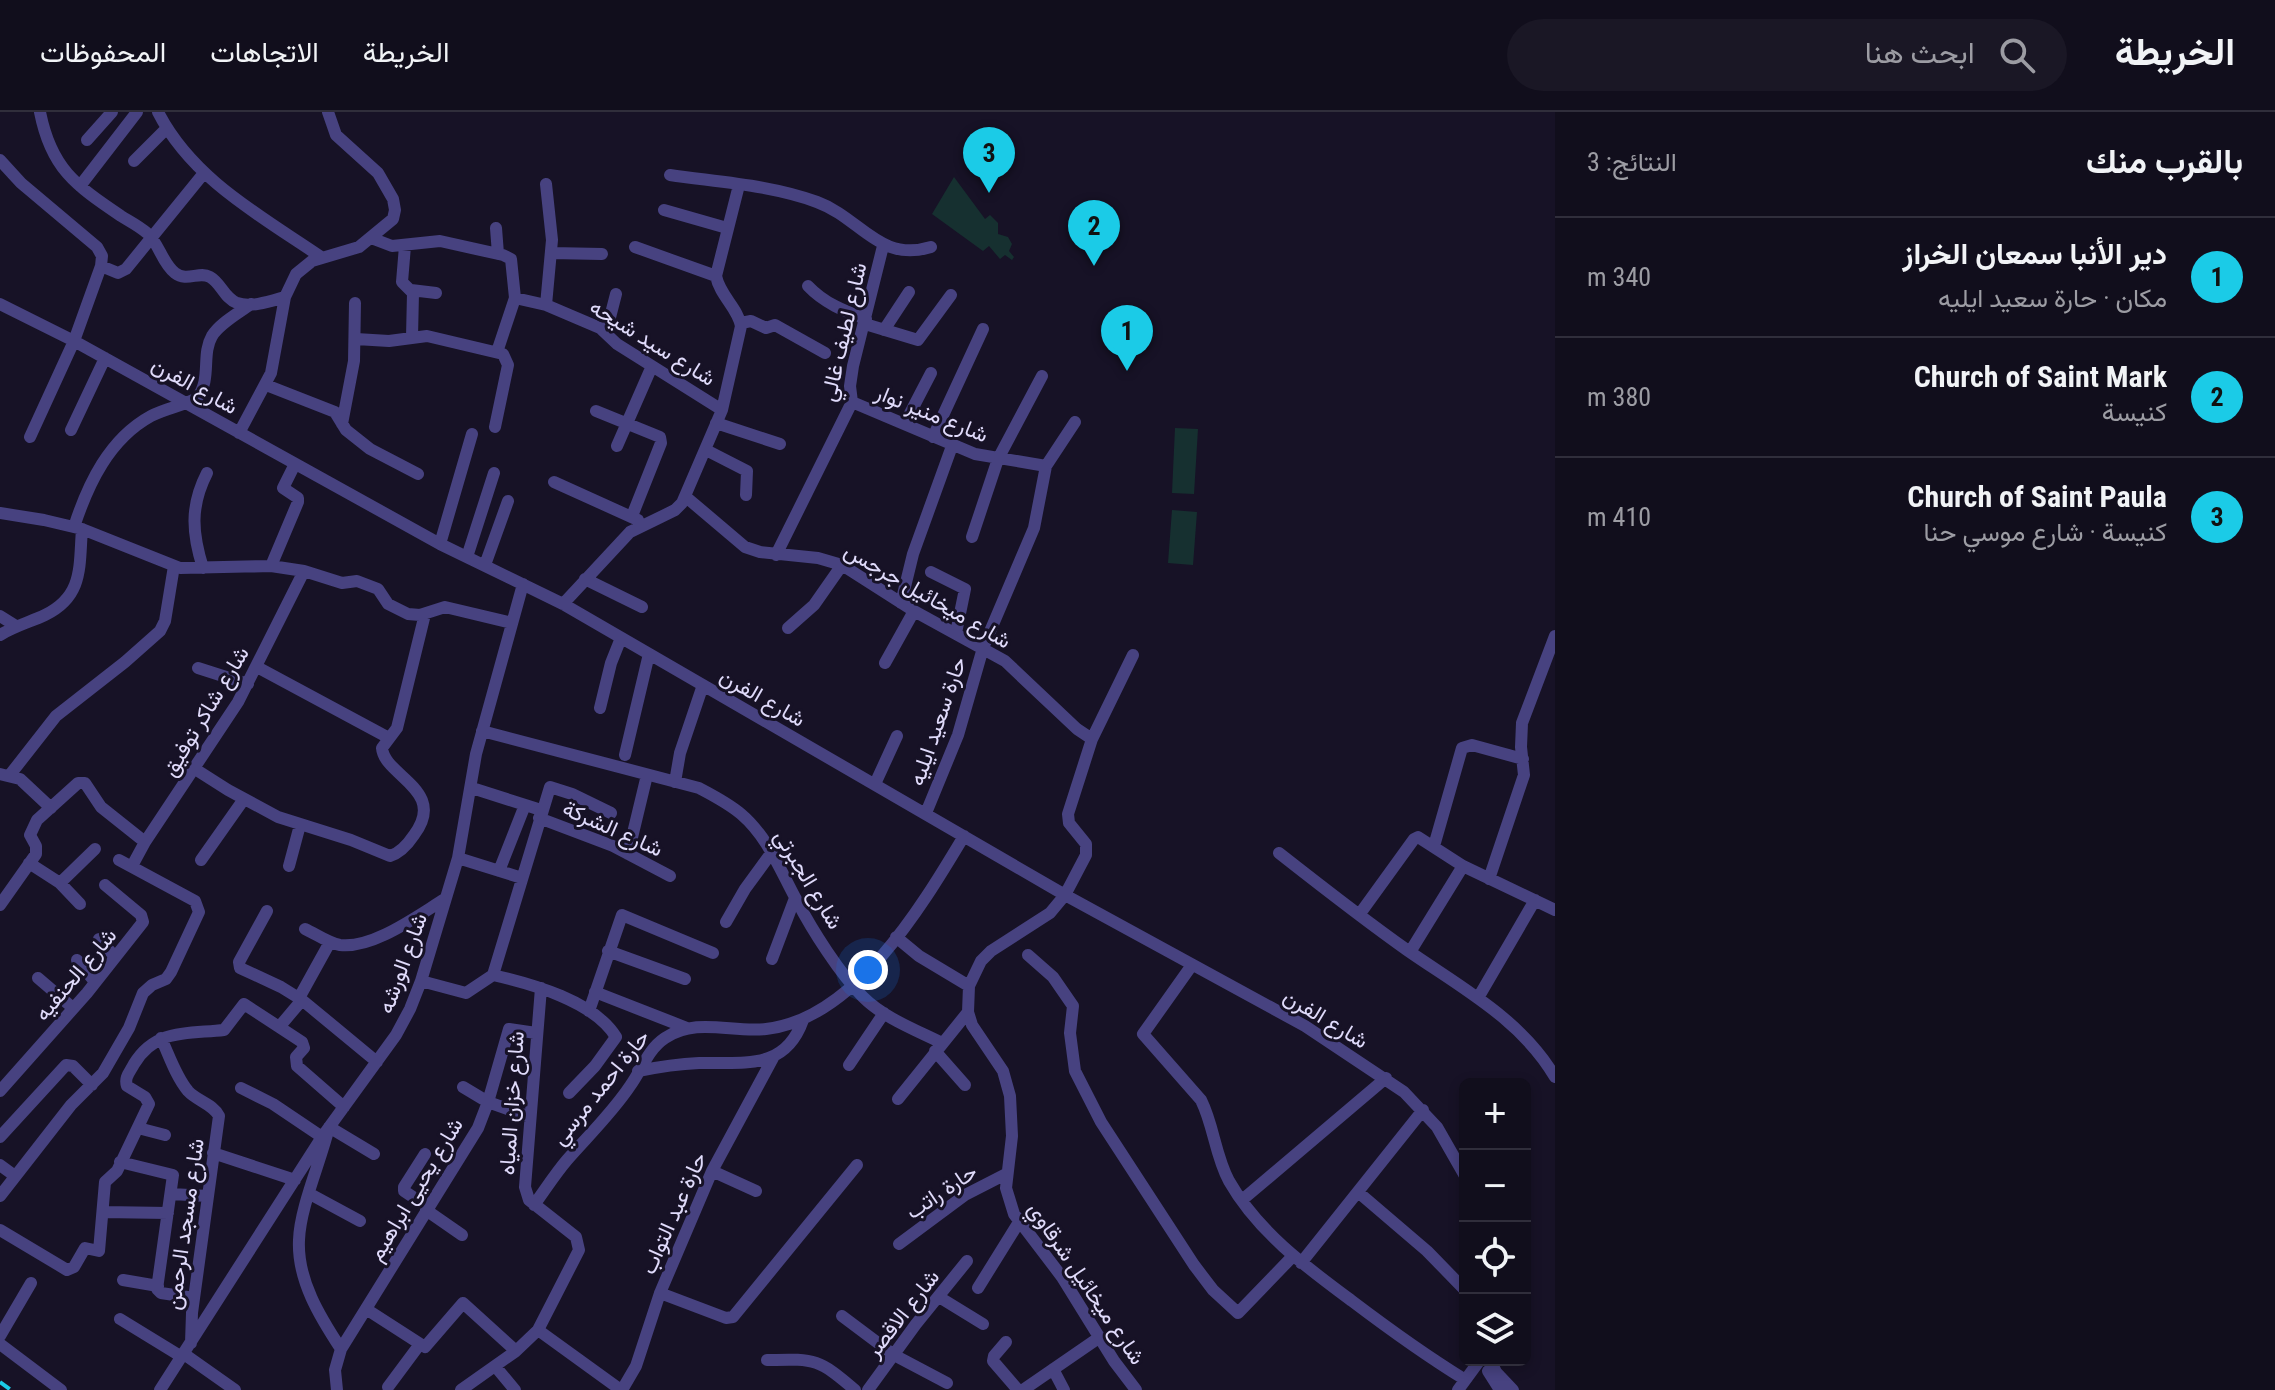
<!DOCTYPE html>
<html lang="ar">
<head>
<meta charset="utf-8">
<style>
	body { margin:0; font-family:"Roboto Condensed",Vazirmatn,sans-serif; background:#1a1725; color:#f1f3f6; direction:rtl }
	.controls { position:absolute; right:24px; bottom:24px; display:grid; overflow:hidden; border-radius:12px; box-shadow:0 4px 12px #0003 }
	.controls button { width:72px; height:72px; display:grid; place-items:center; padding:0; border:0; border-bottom:2px solid #302e3b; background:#110e1c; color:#f1f3f6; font:40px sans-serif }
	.you { position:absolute; left:868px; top:858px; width:28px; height:28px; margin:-20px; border:6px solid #fff; border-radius:50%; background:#1a73e8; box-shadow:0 0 0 12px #1a73e833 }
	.badge { display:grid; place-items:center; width:52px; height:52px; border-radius:50%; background:#1bcbe7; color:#111; font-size:26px; font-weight:700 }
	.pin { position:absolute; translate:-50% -66px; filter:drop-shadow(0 2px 4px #0008) }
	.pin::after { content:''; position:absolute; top:42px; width:28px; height:24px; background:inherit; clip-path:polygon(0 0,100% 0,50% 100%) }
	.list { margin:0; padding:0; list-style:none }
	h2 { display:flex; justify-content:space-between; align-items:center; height:104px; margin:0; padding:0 32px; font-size:34px }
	h2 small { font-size:26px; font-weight:400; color:#9c9ca3 }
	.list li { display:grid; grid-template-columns:52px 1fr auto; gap:24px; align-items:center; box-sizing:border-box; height:120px; padding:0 32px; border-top:2px solid #302e3b }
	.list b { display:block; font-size:30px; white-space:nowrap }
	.list p { margin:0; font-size:26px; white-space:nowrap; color:#9c9ca3 }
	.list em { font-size:26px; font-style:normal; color:#9c9ca3 }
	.icon { flex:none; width:44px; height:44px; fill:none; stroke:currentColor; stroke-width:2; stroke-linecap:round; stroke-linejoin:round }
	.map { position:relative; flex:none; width:1555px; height:1278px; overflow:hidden; direction:ltr }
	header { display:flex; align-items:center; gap:48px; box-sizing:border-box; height:112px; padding:0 40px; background:#110e1c; border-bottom:2px solid #302e3b }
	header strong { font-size:38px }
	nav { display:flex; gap:44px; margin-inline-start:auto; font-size:28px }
	.search { width:560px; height:72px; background:#1a1725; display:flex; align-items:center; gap:20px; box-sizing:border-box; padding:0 28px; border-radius:44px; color:#9c9ca3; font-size:30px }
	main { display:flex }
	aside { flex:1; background:#110e1c }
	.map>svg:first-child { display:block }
	.green { fill:#163030 }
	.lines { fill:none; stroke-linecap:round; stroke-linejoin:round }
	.street { stroke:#474280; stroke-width:12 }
	.rail { stroke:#1bcbe7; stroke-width:4; stroke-dasharray:12 10; stroke-linecap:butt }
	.labels { text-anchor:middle; stroke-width:6; stroke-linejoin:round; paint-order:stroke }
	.street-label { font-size:22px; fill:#e0dbfb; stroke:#171226 }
</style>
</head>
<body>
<header>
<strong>الخريطة</strong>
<div class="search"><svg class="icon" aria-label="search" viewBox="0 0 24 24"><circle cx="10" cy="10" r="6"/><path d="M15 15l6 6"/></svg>ابحث هنا</div>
<nav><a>الخريطة</a><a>الاتجاهات</a><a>المحفوظات</a></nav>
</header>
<main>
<aside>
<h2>بالقرب منك<small>النتائج: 3</small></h2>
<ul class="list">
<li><span class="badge">1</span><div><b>دير الأنبا سمعان الخراز</b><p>مكان · حارة سعيد ايليه</p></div><em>340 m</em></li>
<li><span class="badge">2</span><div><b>Church of Saint Mark</b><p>كنيسة</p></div><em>380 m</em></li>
<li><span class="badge">3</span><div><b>Church of Saint Paula</b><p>كنيسة · شارع موسي حنا</p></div><em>410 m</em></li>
</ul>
</aside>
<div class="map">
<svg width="1555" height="1278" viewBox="0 0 1555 1278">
	<rect width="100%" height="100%" fill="#171226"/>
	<!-- green -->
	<path class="green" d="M954 65 985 107 990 103 998 111V122L1008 125 1012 132 1009 139 1014 145 1012 148 1005 143 1000 147 989 134 983 139 932 102Z
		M1175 316 1198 317 1194 382 1172 381Z
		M1172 398 1197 400 1193 453 1168 451Z"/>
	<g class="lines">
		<!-- street -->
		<path class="street" d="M40 0C51 56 75 73 121 104 129 109 139 114 147 121 159 131 162 151 175 161 187 170 199 159 210 165 221 171 224 186 237 191 251 196 271 189 285 185
			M158 0C192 67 261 104 321 145
			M87 28 112 0
			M0 48 21 71 97 135 102 144 101 154 74 229 30 325
			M134 49 166 17
			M670 63C718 70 771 73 817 90 861 106 879 151 931 135
			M546 72 552 128 546 193
			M80 74 137 0
			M664 98 727 116
			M496 116 498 142
			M371 126 392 134 440 129 503 143 511 147 515 186 497 240
			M405 134 402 170 413 181 412 225
			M635 135 716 164
			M551 141 602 142
			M101 154 118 161 126 157 204 61
			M808 174C824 191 844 199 866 207
			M411 178 436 181
			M515 186 546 193 600 216 617 232 722 298
			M0 192 74 229 440 432 563 492 1065 783 1305 914 1404 980 1437 1015 1465 1064
			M741 211 751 209 766 216 775 213 825 241
			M865 212 918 228 951 183
			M884 218 909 180
			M606 221 616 182
			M356 227 389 229 427 224 503 242 508 253 495 315
			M266 273 335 300 346 318 370 337 418 362
			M852 290 975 342 1046 354
			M596 299 660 325 661 331 632 404
			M716 311 780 332
			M905 311 931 261
			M342 312 354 249 355 191
			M71 318 105 246
			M239 321 271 261 285 185 296 162 312 149 359 135 393 107 395 98 393 87 378 61 336 23 328 0
			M933 325 983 217
			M617 334 652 254
			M706 338 747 359 746 383
			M554 370 638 408
			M686 385 745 435 760 440 818 446 842 453 914 499 1005 549 1077 617 1092 627
			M0 401 44 408 82 417 180 456 271 454 304 459 342 471 357 469 378 477 388 492 408 502 420 503 445 495 512 511
			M74 415C88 372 109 327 151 304 166 296 183 294 197 286 212 267 201 243 212 224 220 211 239 201 251 192
			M972 425 998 347 1042 264
			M440 432 472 322
			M776 443 852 290 850 274 853 254 883 134
			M467 445 494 361
			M485 453 508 389
			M271 454 298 390V386L283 376 295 352
			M203 456C192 421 190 394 207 361
			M931 460 965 477 956 521
			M585 467 642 495
			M901 491 913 442 952 334
			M563 492 630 420 675 398 682 391 722 298 741 214C738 196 720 184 716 164L739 73
			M0 504 16 514
			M788 516 814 493 842 453
			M0 523C15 514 30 510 45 503 84 484 79 454 82 417
			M1133 543 1092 627 1068 702 1069 711 1086 732V743L1065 783 1050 801 991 839 981 849 969 874 968 900 972 913 1003 959 1010 984 1012 1024 1006 1076 1014 1102 1062 1165 1114 1249 1136 1278
			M885 551 914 499
			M257 555 389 626
			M198 556 248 572
			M600 596 611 551 621 526
			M482 619 699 676C714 684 728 691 741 702 768 725 780 758 797 789 812 818 840 862 863 885 884 906 916 918 942 931
			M625 643 649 542
			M195 657 228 678 278 705 351 728 390 744C400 741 408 732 414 723 448 678 384 664 382 636L397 616 425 502
			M0 662 20 667 51 696
			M9 664 56 604 125 550 160 519 165 509 174 454
			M675 670 680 641 703 573
			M875 672 897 624
			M472 676 541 698
			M926 701 958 623 983 536 1034 416 1046 354 1075 310
			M539 706 613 734 670 764
			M1434 734 1462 636 1472 633 1523 647
			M1279 741C1321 774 1363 807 1407 838 1460 875 1521 907 1555 965
			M628 742 647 663
			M458 746 522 766
			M201 748 244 687
			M29 751 60 771 80 792
			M132 754 145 730 238 590 304 459
			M289 754 300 713
			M499 759 525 693
			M1489 767 1524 663 1521 635 1522 611 1555 524
			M60 771 95 737
			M0 793 36 742V734L30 723 37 708 78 671H85L101 695 145 730
			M267 799 239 850 240 856 281 875 302 888 377 950
			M1359 803 1414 727 1418 725 1463 754 1555 798
			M726 810 745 777 772 740
			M305 817C316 822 328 831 340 833 373 837 417 804 445 787
			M896 825 919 844 969 874
			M99 827 115 845
			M608 839 685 867
			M1410 840 1463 754
			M1028 843 1053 865 1073 894 1070 921 1075 959 1101 1010 1194 1153 1213 1178 1238 1201 1293 1144
			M772 847 795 786
			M77 848 95 870
			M1192 853 1143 922 1201 988C1214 1014 1215 1043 1229 1069 1258 1120 1306 1155 1352 1189 1389 1217 1425 1243 1464 1267
			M493 863 550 675 572 682 611 701
			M38 866 73 896
			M421 869 466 881 493 863C532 872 594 889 616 925L595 954 569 981
			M595 880 687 916
			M299 886 330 830
			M1478 886 1535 788
			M589 899 622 803 713 841
			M280 914 302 888
			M161 926C169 943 176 965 188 979 197 989 213 992 219 1004L192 1201 191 1231
			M935 939 965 973
			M849 953 884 901
			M638 959C658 955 678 952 699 951 744 950 785 959 803 908
			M463 975 488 990 530 1005
			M241 976 273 992 322 1025
			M0 979 87 881 143 810 141 803 105 773
			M898 987 968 900
			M138 1016 165 1023
			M0 1025 66 953 73 954 92 973
			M213 1041 295 1068
			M425 1042 404 1075V1079L428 1095
			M120 1050 173 1063 157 1177 161 1181 194 1186
			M0 1053 15 1064
			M712 1059 756 1079
			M1358 1080 1427 1139 1465 1178
			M171 1082 208 1084
			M310 1082 360 1109
			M0 1084 71 993 103 961 129 916 143 881 152 873 166 867 171 860 199 800 195 789 119 748
			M1242 1088 1386 966
			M534 1093C545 1078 555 1062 567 1048 588 1024 612 1001 630 974 642 958 647 938 665 926 696 905 732 921 766 917 855 907 922 794 964 724
			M426 1098 462 1123
			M103 1100 168 1101
			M0 1118 67 1158 74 1155 85 1136 99 1139 105 1070 117 1059 149 992 145 985 127 974C124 965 130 960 134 952 156 916 189 922 224 918L244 892 302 930 304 936 296 945 297 954 344 995
			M899 1132 965 1083 1006 1062
			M1301 1151 1423 998
			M123 1168 158 1174
			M978 1176 1019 1110
			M660 1181 726 1206 733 1205 857 1053
			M939 1185 983 1212
			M366 1197 425 1235 463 1191 516 1239
			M842 1204 894 1243 947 1271
			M120 1207 182 1245
			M538 1218 621 1278
			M0 1224 31 1171
			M1006 1230 994 1244 993 1249 1018 1278
			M0 1232 61 1278
			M341 1237C320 1205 297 1168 299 1128 300 1095 321 1049 329 1015L374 1042
			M184 1242 235 1278
			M767 1248C815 1247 818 1246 855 1278
			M1490 1248 1496 1260 1513 1278
			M495 1254 515 1278
			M1053 1257 1064 1278
			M1488 1259 1500 1278
			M388 1275 420 1232
			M160 1278 322 1025 396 923 410 897 421 869 458 746 476 642 523 472
			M337 1278 335 1258 341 1237 478 1016 488 990 509 917 536 921
			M461 1278 516 1239 538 1218 579 1138 576 1125 529 1088 525 1075 541 876
			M622 1278 636 1254 660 1181 712 1059 773 946
			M868 1278 916 1212 967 1149
			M1023 1278 1100 1225
			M1458 1278 1480 1248"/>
		<!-- rail -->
		<path class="rail" d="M0 1270 11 1278"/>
	</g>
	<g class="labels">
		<!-- street labels -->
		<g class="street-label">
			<text transform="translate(843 220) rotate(-77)" y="8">شارع لطيف غالي</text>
			<text transform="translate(653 230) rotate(32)" y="8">شارع سيد شيحه</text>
			<text transform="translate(195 273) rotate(29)" y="8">شارع الفرن</text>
			<text transform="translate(932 301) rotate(22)" y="8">شارع منير نوار</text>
			<text transform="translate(928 483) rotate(30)" y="8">شارع ميخائيل جرجس</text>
			<text transform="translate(763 585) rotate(30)" y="8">شارع الفرن</text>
			<text transform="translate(205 599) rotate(-59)" y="8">شارع شاكر توفيق</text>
			<text transform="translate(937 609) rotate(-71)" y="8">حارة سعيد ايليه</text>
			<text transform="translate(613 716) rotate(24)" y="8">شارع الشركة</text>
			<text transform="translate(809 767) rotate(59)" y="8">شارع الجبرتي</text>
			<text transform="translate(402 851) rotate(-70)" y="8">شارع الورشه</text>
			<text transform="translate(75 862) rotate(-50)" y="8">شارع الحنفيه</text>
			<text transform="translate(1326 906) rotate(31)" y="8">شارع الفرن</text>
			<text transform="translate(600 975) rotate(-51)" y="8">حارة احمد مرسي</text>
			<text transform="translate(511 991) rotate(-86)" y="8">شارع خزان المياه</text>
			<text transform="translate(415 1077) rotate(-59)" y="8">شارع يحيى ابراهيم</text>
			<text transform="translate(941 1079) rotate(-34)" y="8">حارة راتب</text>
			<text transform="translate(673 1101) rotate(-66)" y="8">حارة عبد التواب</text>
			<text transform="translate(184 1112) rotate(-82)" y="8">شارع مسجد الرحمن</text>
			<text transform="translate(1087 1171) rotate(56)" y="8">شارع ميخائيل شرقاوي</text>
			<text transform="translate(902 1201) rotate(-52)" y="8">شارع الاقصر</text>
		</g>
	</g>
</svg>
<div class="controls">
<button>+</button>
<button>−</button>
<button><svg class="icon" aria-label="locate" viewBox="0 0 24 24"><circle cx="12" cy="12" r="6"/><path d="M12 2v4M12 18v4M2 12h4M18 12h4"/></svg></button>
<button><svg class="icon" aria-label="layers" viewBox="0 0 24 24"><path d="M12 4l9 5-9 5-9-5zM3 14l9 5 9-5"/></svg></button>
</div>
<div class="you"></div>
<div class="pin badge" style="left:1127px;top:259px">1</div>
<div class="pin badge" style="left:1094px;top:154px">2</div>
<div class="pin badge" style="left:989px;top:81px">3</div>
</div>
</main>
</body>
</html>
